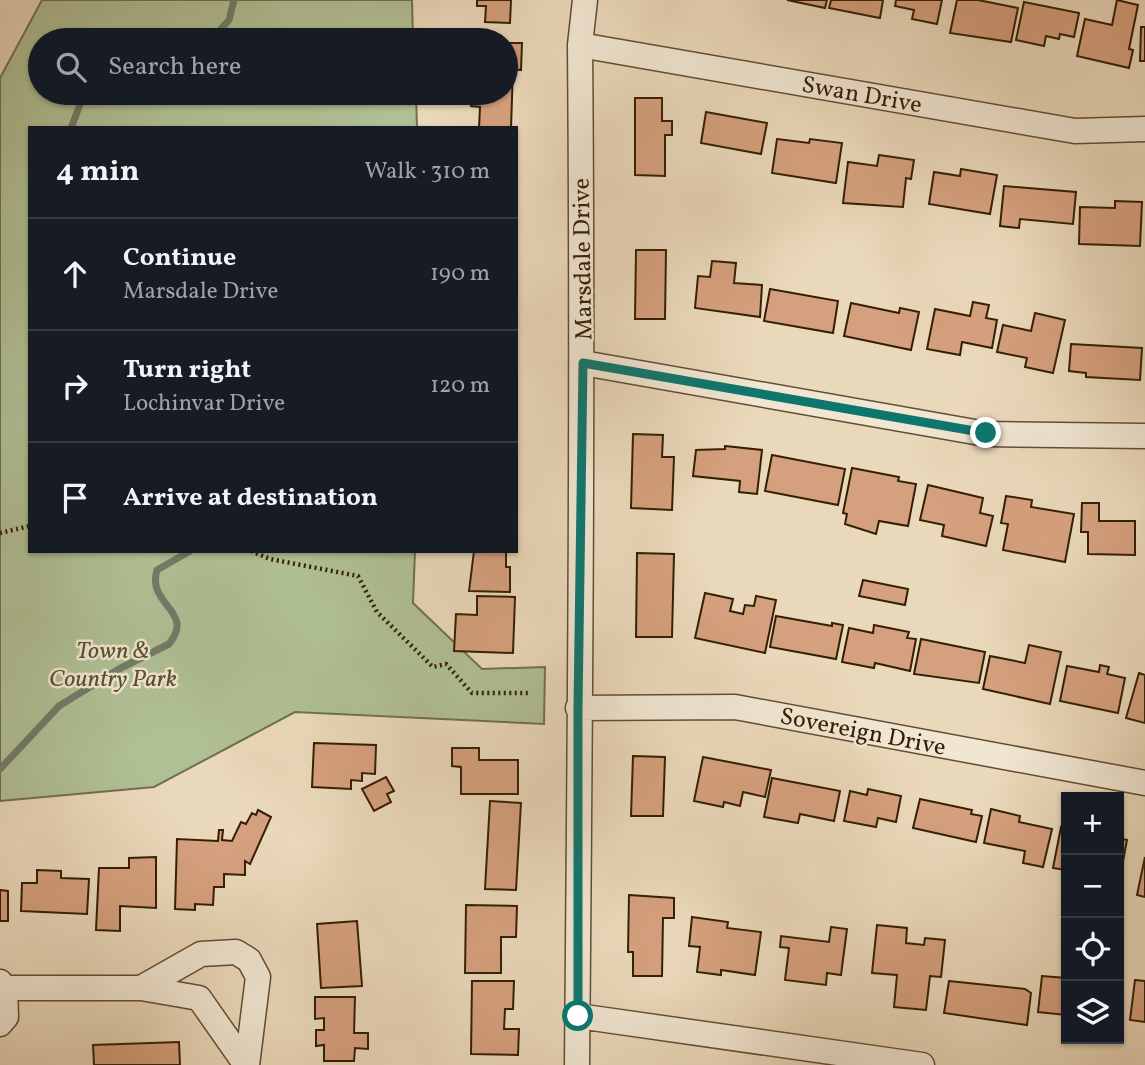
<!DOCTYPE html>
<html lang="en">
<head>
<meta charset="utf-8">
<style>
	body { margin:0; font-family:Vollkorn,serif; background:#20242c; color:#f1f3f6 }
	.controls { position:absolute; right:21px; bottom:21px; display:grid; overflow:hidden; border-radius:0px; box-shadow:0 2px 5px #0004 }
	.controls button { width:63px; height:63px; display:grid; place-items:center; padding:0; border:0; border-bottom:2px solid #363941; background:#171b24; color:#f1f3f6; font:35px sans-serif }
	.stop { position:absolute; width:21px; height:21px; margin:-16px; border:5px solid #0f766e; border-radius:50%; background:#fff }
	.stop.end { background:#0f766e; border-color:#fff; box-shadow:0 2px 7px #0008 }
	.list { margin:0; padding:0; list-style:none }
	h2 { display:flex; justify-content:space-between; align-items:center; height:91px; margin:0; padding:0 28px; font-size:30px }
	h2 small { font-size:23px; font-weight:400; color:#9ea1a6 }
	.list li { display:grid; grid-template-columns:46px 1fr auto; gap:21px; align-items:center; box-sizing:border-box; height:112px; padding:0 28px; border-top:2px solid #363941 }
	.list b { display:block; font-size:26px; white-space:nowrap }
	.list p { margin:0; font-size:23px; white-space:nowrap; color:#9ea1a6 }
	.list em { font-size:23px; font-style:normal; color:#9ea1a6 }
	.icon { flex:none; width:38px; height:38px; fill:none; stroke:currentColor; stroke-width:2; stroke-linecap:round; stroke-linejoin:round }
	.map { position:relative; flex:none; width:1145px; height:1065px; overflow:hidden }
	.search { position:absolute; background:#171b24; box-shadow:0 2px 5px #0004; left:28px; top:28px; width:490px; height:77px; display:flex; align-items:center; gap:18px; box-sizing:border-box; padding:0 24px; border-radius:38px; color:#9ea1a6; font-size:26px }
	.panel { position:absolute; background:#171b24; box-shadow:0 2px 5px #0004; left:28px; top:126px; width:490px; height:427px; border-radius:0px }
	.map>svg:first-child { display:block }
	.green { fill:#b0c095; stroke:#72704d; stroke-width:2 }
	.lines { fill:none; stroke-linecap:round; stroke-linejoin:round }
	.stream { stroke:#707c69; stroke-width:7 }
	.building { fill:#d5a07d; stroke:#341f05; stroke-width:2 }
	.street-casing { stroke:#624d32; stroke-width:27 }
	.path { stroke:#341f05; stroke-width:4.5; stroke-dasharray:2 3.5; stroke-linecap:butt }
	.street { stroke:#f1e6d2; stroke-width:24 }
	.route { stroke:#0f766e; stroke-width:9 }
	.labels { text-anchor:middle; stroke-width:5; stroke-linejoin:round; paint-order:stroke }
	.street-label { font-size:24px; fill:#341f05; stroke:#f1e6d2 }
	.park-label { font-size:24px; font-style:italic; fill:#594f30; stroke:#f1e6d2 }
</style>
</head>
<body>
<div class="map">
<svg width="1145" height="1065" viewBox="0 0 1145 1065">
	<rect width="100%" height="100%" fill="#ead8ba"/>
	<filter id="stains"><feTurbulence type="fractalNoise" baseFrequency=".00286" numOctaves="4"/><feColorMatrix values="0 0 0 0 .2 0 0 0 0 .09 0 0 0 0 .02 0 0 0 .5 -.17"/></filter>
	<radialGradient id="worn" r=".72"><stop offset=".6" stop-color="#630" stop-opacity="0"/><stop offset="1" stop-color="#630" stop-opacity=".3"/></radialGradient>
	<!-- green -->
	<path class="green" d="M42 0H412L413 40H40V93H416L417 128H30V551H415L413 603 482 669 545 667 544 724 295 712 154 787 0 801V78Z"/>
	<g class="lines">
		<!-- stream -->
		<path class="stream" d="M211 40 229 20 234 0
			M71 128 81 102 95 93
			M0 769 59 706 119 669 169 644C196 611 146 605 157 570L190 551"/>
	</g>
	<!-- building -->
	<path class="building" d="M477 0H511L510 23 485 22 486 6H477Z
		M787 0H827L825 8Z
		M831 0H883L880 18 829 8Z
		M896 0H942L937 24 912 19 914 10 895 6Z
		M957 0H978L1018 8 1011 42 950 33Z
		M1117 0 1138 5 1129 49 1133 50 1129 68 1077 56 1085 19 1112 25Z
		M1024 2 1079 13 1074 37 1060 34 1059 39 1046 36 1044 46 1016 40Z
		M1141 27H1145V61H1140Z
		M506 43H522L521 70 513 69 511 128H479L480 107 471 106V93H506Z
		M635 98H662V121H672V135H665V176L635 175Z
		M706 112 767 123 761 154 701 143Z
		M777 139 809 143 810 139 842 143 836 183 772 173Z
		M879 155 914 160 911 179 906 178 903 207 843 203 848 162 877 166Z
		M961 169 997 175 990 214 929 204 934 172 960 176Z
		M1004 186 1076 192 1073 224 1020 219 1019 228 1000 226Z
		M1115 201 1142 202 1140 246 1079 244 1080 207 1115 208Z
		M636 250H666L665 319H635Z
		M712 261 736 263 734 283 762 285 760 317 695 308 698 276 710 277Z
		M770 289 838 301 833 333 764 321Z
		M973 302 989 305 986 318 997 320 992 348 962 342 960 355 927 349 935 309 970 316Z
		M851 303 899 313 900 308 919 312 911 350 844 336Z
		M1035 313 1065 320 1053 373 1025 367 1027 358 997 352 1003 325 1031 331Z
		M1071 344 1142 348 1140 380 1086 377V373L1069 371Z
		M633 434 663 435 662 457H674L672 510 631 508Z
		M725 446 762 450 757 494 739 492 740 481 693 476 696 450 725 449Z
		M772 455 845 469 838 505 765 491Z
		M852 468 899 477 898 481 916 484 908 526 879 521 876 534 845 524 847 514 843 513Z
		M928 485 983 498 980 513 993 516 986 546 942 536 944 525 920 520Z
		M1006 496 1032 500 1031 507 1074 514 1065 562 1003 550 1008 524 1001 523Z
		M1082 503H1099V521H1135V555L1088 554V532H1081Z
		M474 551H506V567H510V592L469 591Z
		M637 553 674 554 672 637H636Z
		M863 580 908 589 905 605 859 596Z
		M705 593 733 599 730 611 743 614 745 605 754 606 756 596 776 600 765 653 695 638Z
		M477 596 515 597 513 653 454 651 456 614 477 615Z
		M776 616 832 626V623L843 625 836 659 770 647Z
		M874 625 909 632 907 638 916 639 910 671 875 663 874 668 842 662 849 628 873 633Z
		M921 639 985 652 979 683 914 674Z
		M1029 645 1061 652 1050 704 983 689 990 656 1025 663Z
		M1100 665 1109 667 1107 674 1125 678 1118 713 1060 701 1067 666 1099 672Z
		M1139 673 1145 675V723L1126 718Z
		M314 743 376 745 375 774 362 773V781L351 780V789L312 787Z
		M452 748H479V760H518V794H461V767L452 766Z
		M633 756 665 757 663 816H631Z
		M703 757 771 770 765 797 743 792 740 806 724 802 723 807 694 801Z
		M386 777 394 791 387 794 391 802 374 811 362 789Z
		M772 778 840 791 834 821 800 814 798 823 764 817Z
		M868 789 901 796 896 822 878 818 876 827 844 821 850 791 867 795Z
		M920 799 972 810 971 814 982 816 976 842 913 828Z
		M490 801 521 803 516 890 485 889Z
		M991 809 1020 816 1019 822 1052 829 1043 867 1023 863 1025 851 984 843Z
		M258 810 271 817 250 864 245 861V875L224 874V887H214L213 905 195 904V910L175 909 177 839 218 841 219 830H223L222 840 232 841 241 822 246 824 252 813 256 815Z
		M1061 827 1066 829V870L1053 868Z
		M1119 838 1127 840 1122 867H1119Z
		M156 857V908L120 906V931L96 930 99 868H129V858Z
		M1145 857V897L1137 895Z
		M37 870 61 871V878L89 879 87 914 21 911 22 883H37Z
		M0 890 8 891V921H0Z
		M629 895 674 898V918H663L662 976H633V952H628Z
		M466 905 517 906 516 937H501V973H465Z
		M692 917 728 922 727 928 761 932 755 975 721 970V975L697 972 700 947 689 946Z
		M357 921 362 986 321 988 317 924Z
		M877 925 907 928 906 943 924 945 925 938 945 940 941 977 930 976 926 1010 894 1007 897 975 872 973Z
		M831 927 847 929 841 975 827 973 826 985 785 980 789 948 780 947 781 936 829 942Z
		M1042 976 1066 978V1015L1038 1012Z
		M1135 980 1145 981V1022L1130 1020Z
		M472 981H514L513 1009H505L504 1029H519L518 1055 471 1054Z
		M949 981 1025 989 1031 993 1027 1025 944 1013Z
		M315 997H355L354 1033H368V1049L355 1048 354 1061H324V1045L316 1046V1030H324V1018L315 1019Z
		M179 1042 180 1065H94L93 1045Z"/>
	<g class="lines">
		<defs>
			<path id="street" d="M580 45 1075 131 1145 129
				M583 363 986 434 1145 436
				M578 708 735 707 1145 783
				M0 982 5 988 6 1017 0 1024
				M5 988H141L199 998 246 1065
				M141 988 201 954 236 952 249 960 258 977 247 1065
				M578 1016 922 1065
				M577 1065C580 725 583 385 580 45L585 0"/>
		</defs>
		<!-- street casing -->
		<use href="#street" class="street-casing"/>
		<!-- path -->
		<path class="path" d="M0 533 30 526
			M251 551 270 559 358 576 377 612 433 667 446 664 472 693H530"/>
		<!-- street -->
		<use href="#street" class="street"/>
	</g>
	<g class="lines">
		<!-- route -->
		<path class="route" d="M578 1016V708L583 363 986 433"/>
	</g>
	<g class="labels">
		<!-- street labels -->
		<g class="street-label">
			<text transform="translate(862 94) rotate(10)" y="8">Swan Drive</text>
			<text transform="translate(582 259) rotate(-91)" y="8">Marsdale Drive</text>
			<text transform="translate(863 731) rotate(11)" y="8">Sovereign Drive</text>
		</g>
		<!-- park labels -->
		<g class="park-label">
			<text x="113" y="658">Town &amp;<tspan x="113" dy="28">Country Park</tspan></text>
		</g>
	</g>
	<rect width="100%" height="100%" filter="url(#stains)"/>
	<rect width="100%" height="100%" fill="url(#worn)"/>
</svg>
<div class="controls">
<button>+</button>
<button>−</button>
<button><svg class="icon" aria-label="locate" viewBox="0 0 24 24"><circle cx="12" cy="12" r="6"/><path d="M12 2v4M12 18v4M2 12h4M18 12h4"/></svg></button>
<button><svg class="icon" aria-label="layers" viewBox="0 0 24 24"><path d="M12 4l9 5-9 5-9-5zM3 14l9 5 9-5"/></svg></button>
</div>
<div class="stop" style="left:578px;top:1016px"></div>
<div class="stop end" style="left:986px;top:433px"></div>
<div class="search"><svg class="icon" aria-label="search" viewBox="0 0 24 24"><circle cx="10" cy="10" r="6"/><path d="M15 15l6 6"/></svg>Search here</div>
<section class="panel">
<h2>4 min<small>Walk · 310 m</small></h2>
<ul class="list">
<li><svg class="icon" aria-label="ahead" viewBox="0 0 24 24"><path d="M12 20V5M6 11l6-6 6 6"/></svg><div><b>Continue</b><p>Marsdale Drive</p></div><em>190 m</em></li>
<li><svg class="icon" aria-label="right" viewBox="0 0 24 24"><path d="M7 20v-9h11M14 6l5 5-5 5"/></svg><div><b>Turn right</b><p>Lochinvar Drive</p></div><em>120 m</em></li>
<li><svg class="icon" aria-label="arrive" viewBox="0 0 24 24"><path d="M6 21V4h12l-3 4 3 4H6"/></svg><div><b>Arrive at destination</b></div></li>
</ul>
</section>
</div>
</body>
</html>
